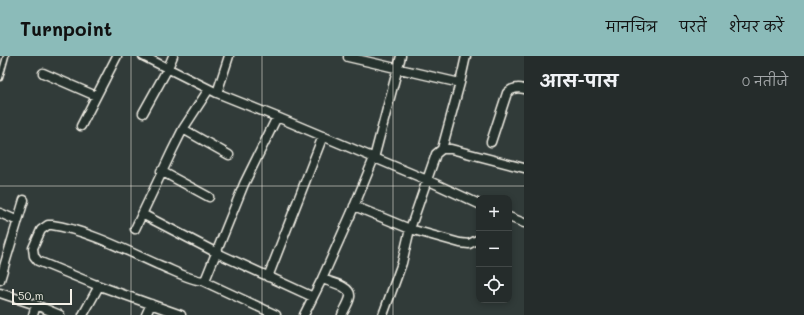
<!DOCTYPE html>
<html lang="hi">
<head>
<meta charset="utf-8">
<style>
	body { margin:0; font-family:Mali,"Playpen Sans Deva",sans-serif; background:#313837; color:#f1f3f6 }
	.controls { position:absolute; right:12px; bottom:12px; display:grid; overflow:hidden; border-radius:8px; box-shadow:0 2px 6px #0003 }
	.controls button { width:36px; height:36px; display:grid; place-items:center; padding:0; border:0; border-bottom:1px solid #424847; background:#252c2b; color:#f1f3f6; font:20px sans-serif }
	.scale { position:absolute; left:12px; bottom:10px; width:60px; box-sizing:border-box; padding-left:4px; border:2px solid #f4f1e8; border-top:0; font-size:11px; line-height:14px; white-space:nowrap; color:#f4f1e8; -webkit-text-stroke:3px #26332d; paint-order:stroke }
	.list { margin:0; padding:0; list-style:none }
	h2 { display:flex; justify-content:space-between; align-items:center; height:52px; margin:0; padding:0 16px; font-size:17px }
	h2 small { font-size:13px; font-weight:400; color:#a3a7a9 }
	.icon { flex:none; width:22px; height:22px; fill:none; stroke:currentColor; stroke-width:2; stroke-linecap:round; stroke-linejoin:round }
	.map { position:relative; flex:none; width:524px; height:259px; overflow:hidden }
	header { display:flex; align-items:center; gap:24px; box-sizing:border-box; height:56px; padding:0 20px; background:#8bbbb9; color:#111 }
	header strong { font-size:19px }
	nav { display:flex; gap:22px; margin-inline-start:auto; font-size:14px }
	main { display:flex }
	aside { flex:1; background:#252c2b }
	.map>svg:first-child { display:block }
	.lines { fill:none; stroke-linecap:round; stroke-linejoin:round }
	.service-casing { stroke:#f4f1e8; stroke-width:7 }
	.minor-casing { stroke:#f4f1e8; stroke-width:11 }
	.service { stroke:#26332d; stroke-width:4 }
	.minor { stroke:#26332d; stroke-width:8 }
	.grid { fill:none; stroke:#f4f1e8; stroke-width:1; stroke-opacity:0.55 }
</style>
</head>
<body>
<header>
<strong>Turnpoint</strong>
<nav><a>मानचित्र</a><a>परतें</a><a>शेयर करें</a></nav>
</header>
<main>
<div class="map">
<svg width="524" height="259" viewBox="0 0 524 259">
	<rect width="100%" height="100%" fill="#313b39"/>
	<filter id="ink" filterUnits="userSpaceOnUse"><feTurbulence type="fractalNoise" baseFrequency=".025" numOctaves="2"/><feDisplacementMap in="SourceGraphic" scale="8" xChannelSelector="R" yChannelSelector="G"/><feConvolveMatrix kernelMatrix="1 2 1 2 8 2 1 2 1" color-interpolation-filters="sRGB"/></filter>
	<g filter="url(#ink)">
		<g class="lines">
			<defs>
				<path id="service" d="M0 22 6 0"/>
				<path id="minor" d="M143 0 217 37 277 61 427 124 479 148
					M348 1 460 27
					M43 17 96 40
					M217 37 229 0
					M143 57 168 12 173 0
					M81 70 117 0
					M183 73 229 99
					M491 86 507 37C512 32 517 31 524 33
					M442 93 460 27 466 0
					M161 115 209 141
					M354 150 410 173 460 187 469 188 479 183
					M0 157 18 165
					M142 158 217 197 313 241
					M509 161 524 167
					M135 173 172 95 183 73 209 33
					M268 221 323 80
					M322 223C330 226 352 230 350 241 349 247 344 254 342 259
					M0 224 24 144
					M203 225 276 259
					M0 237 36 249 60 259
					M33 259 36 249
					M83 259 99 230
					M146 259 151 248
					M181 259 94 228 38 205 34 200 33 192 41 174 48 169H52C87 174 127 195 159 209 172 214 190 224 203 225L206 222 244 128 277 61
					M304 259 322 223 351 158 374 102 401 0
					M383 259 402 207 410 173 436 98 442 93H451L524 112"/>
			</defs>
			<!-- service casing -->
			<use href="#service" class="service-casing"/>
			<!-- minor casing -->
			<use href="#minor" class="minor-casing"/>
			<!-- service -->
			<use href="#service" class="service"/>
			<!-- minor -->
			<use href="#minor" class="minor"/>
		</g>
	</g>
	<!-- grid -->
	<path class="grid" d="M131 0V259M262 0V259M393 0V259M0 130H524"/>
</svg>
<div class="controls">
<button>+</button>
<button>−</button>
<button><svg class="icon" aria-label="locate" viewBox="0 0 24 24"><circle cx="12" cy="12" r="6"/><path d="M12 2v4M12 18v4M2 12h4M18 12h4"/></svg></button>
</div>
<div class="scale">50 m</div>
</div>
<aside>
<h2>आस-पास<small>0 नतीजे</small></h2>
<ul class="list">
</ul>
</aside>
</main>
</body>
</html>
